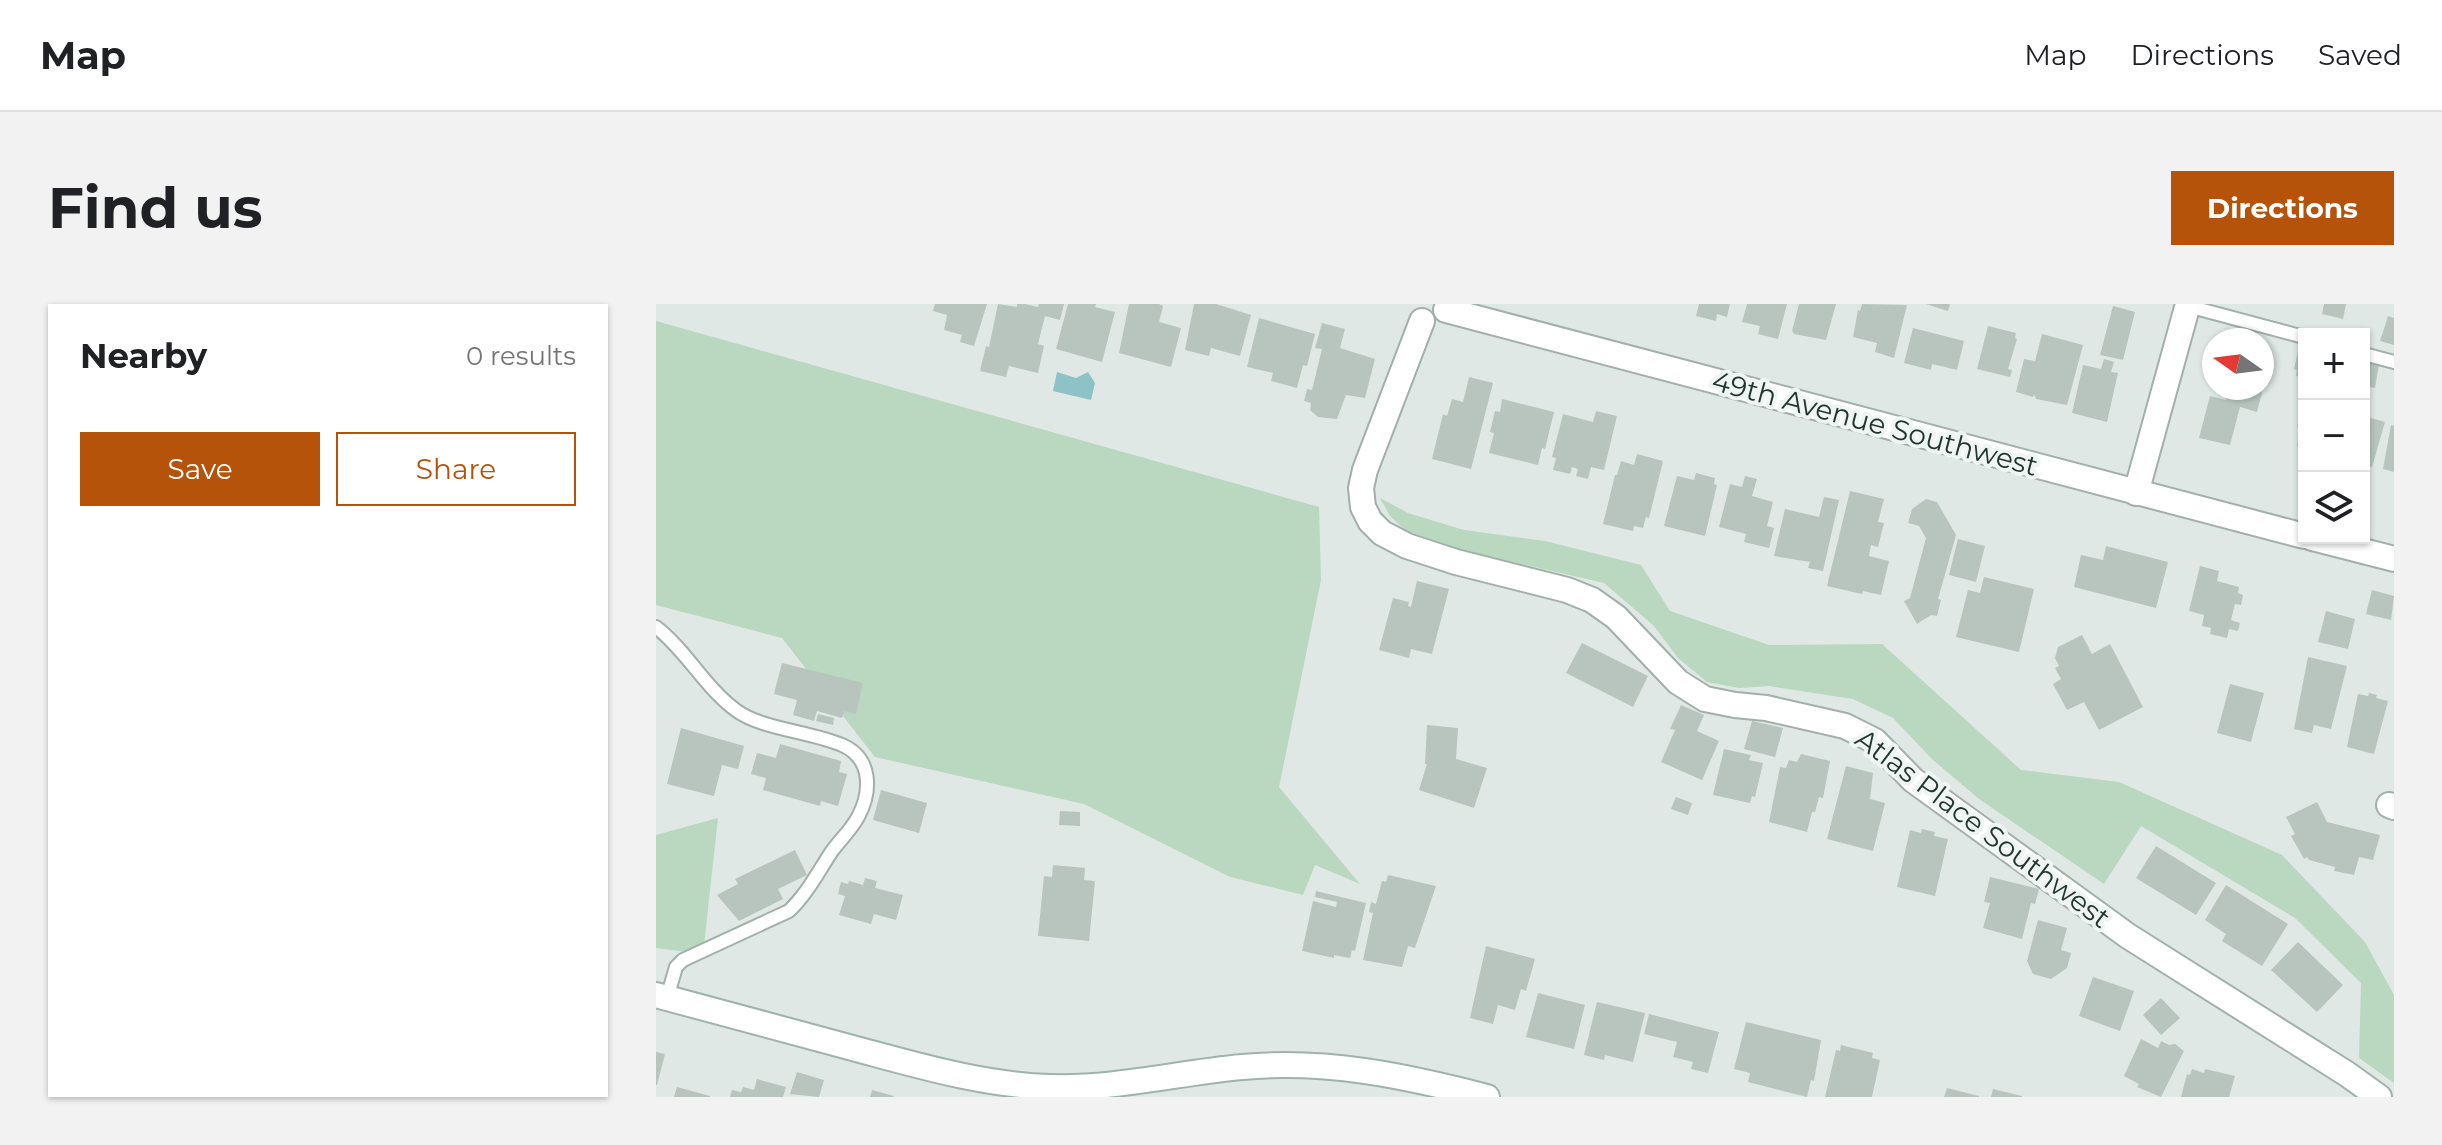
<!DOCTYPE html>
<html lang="en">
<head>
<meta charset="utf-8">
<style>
	body { margin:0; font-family:Montserrat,sans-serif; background:#f2f2f2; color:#202124 }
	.controls { position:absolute; right:24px; top:24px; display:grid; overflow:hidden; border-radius:0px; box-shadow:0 2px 6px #0004 }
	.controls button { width:72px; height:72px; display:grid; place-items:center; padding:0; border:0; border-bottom:2px solid #e0e0e0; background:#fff; color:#202124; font:40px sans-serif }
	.compass { position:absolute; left:1546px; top:24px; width:72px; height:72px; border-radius:50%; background:#fff; box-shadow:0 2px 6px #0004; rotate:284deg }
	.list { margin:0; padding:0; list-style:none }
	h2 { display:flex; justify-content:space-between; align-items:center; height:104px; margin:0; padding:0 32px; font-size:34px }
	h2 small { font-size:26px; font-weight:400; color:#757577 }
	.actions { display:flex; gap:16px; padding:24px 32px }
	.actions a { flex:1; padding:18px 0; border:2px solid #b45309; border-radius:0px; text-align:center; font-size:28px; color:#b45309 }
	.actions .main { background:#b45309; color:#fff }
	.icon { flex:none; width:44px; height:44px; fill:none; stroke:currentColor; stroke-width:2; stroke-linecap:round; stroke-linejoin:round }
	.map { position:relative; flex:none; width:1738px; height:793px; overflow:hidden; border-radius:0px }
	header { display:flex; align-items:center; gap:48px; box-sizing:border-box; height:112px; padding:0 40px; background:#fff; border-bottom:2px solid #e0e0e0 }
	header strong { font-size:38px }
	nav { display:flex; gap:44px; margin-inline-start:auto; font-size:28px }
	.intro { display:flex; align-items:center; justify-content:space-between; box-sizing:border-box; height:192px; padding:0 48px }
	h1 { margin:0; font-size:56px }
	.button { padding:20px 36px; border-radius:0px; background:#b45309; color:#fff; font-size:28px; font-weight:700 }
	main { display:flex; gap:48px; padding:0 48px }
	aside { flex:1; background:#fff; border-radius:0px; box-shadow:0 2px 6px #0004 }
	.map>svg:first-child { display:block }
	.green { fill:#bad7c0 }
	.water { fill:#8dc2c7 }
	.building { fill:#b8c5bf }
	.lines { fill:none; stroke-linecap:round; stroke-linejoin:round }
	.lane-casing { stroke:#a3afaa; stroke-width:16 }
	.street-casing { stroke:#a3afaa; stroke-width:28 }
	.secondary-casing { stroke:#a0b3ab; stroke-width:28 }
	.lane { stroke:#fff; stroke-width:12 }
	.street { stroke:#fff; stroke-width:24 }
	.secondary { stroke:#fff; stroke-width:24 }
	.labels { text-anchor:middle; stroke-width:8; stroke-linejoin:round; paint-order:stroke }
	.street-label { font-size:28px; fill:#223630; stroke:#eff5f2 }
</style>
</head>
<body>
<header>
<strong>Map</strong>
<nav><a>Map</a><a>Directions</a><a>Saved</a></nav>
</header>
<div class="intro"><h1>Find us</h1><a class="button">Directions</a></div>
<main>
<aside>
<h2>Nearby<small>0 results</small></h2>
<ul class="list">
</ul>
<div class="actions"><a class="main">Save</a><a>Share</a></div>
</aside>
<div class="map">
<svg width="1738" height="793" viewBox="0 0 1738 793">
	<rect width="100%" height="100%" fill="#dfe8e4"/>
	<!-- green -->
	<path class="green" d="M0 17 663 203 665 276 623 483 704 580 659 561 647 591 574 573 428 500 219 453 126 334 0 301Z
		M724 194 752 209 808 226 889 237 985 261 1014 307 1113 341 1226 340 1365 466 1463 478 1626 551 1709 638 1738 691V779L1703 754 1705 679 1639 614 1485 522 1448 580 1323 495 1276 455 1237 414 1197 395 1113 382 1083 384 1051 378 1022 354 998 322 948 279 810 247 750 227 734 212Z
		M62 514 47 650 0 644V531Z"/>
	<!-- water -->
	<path class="water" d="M401 68 420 74 432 68 439 79 435 96 397 87Z"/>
	<!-- building -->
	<path class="building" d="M279 0H331L318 42 304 38 306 31 288 26 291 11 277 7Z
		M342 0 361 3V0H369L382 3 383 0H408L404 16 389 12 382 40 388 42 382 69 353 62 350 73 324 67 330 42 333 43Z
		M412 0H440L439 3 459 8 446 58 400 45Z
		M473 0H503L507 2 503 18 525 24 515 63 463 49Z
		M538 0H560L595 11 584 52 555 44 553 52 529 46Z
		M1043 0H1074L1071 13 1061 10 1060 17 1040 12Z
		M1091 0H1131L1122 35 1102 30 1104 22 1086 18Z
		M1143 0H1180L1170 36 1138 30 1136 27Z
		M1206 0 1251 1 1238 54 1219 48 1221 39 1197 33 1202 6 1204 7Z
		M1270 0H1294L1292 7Z
		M1668 0H1690L1687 15 1666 10Z
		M1457 2 1479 8 1467 56 1444 51Z
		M1732 12 1738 14V41L1724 37Z
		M603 14 659 30 651 62 647 61 641 84 615 77 617 69 591 63Z
		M666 19 689 25 684 44 719 55 709 94 690 91 681 115 662 113 654 106 655 99 648 97 651 85 656 86 666 45 659 44Z
		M1332 22 1360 29 1359 34 1361 35 1352 65 1356 66 1354 73 1321 65Z
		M1257 24 1308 37 1301 66 1276 60 1275 66 1248 59Z
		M1386 30 1427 41 1411 101 1380 95 1378 90 1377 93 1360 88 1368 55 1379 57Z
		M1643 44 1648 45 1646 74 1640 72 1641 66 1638 65Z
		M1448 55 1458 58 1455 68 1462 69 1451 118 1416 109 1427 61 1445 65Z
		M1708 57 1723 61 1719 84 1708 82Z
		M813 73 837 79 815 165 776 155 787 110 791 112 796 95 807 98Z
		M1606 76 1609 77 1601 108 1584 103 1574 141 1543 134 1554 92 1570 96 1574 84H1606Z
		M846 95 898 108 889 145 886 144 882 161 833 149 838 129 834 128 839 107 844 108Z
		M1647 101H1648V143L1641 142 1645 124 1641 123Z
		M940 107 961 112 948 166 935 163 932 175 920 172 922 165 916 163 914 170 897 166 900 154 896 153 907 110 937 118Z
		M1708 112 1729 118 1716 163 1708 161Z
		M1735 121 1738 122V168L1727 165Z
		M981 150 1007 157 993 214 990 213 987 224 978 222 977 227 947 220 959 171H961L965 157 978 161Z
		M1040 169 1059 174 1058 180 1061 181 1049 232 1008 222 1021 172 1038 176Z
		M1089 172 1101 175 1096 192 1117 198 1111 222 1118 224 1113 244 1088 238 1090 230 1063 223 1074 180 1086 183Z
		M1194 187 1228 195 1222 218 1228 219 1222 243 1215 241 1213 252 1233 257 1225 291 1207 287 1206 290 1171 282Z
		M1168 193 1183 196 1167 267 1152 264 1154 258 1118 252 1129 205 1163 213Z
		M1270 195 1281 198 1300 231 1282 295 1285 296 1281 312 1275 311 1261 320 1248 297 1254 294 1270 234 1263 222 1252 219 1256 205Z
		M1302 235 1329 242 1320 278 1293 271Z
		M1450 242 1512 258 1500 304 1418 283 1425 251 1447 256Z
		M1544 262 1563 267 1561 277 1583 283 1582 289 1587 291 1585 301 1579 300 1575 316 1584 319 1582 327 1573 325 1571 334 1554 330 1555 324 1546 322 1548 311 1533 307Z
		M1328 273 1378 285 1363 348 1300 333 1312 286 1324 289Z
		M761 277 793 285 776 350 755 345 753 354 723 346 737 294 753 298 752 302 755 303Z
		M1716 286 1738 292 1735 316 1710 310Z
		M1670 307 1699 315 1692 345 1662 338Z
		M1426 331 1436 350 1454 340 1487 403 1443 426 1428 398 1411 406 1397 380 1405 375 1399 364 1403 362 1399 354 1402 343Z
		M926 339 992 372 977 403 910 369Z
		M1652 353 1691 362 1675 425 1658 421 1656 429 1638 425Z
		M126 359 207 379 200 410 188 407 186 414 161 407 158 417 137 411 141 396 118 390Z
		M1574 380 1608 389 1595 438 1561 429Z
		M1713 389 1721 391 1720 394 1732 397 1718 450 1691 443 1702 390 1712 392Z
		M1025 401 1048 411 1041 427 1063 437 1046 476 1005 458 1019 426 1014 425Z
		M162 410 178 414 177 421 160 417Z
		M1096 417 1127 424 1119 453 1088 445Z
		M771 421 802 424 800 455 831 464 818 504 763 486 771 460H769Z
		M25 424 88 442 82 465 66 461 58 492 11 480Z
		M124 440 185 457 183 468 191 470 182 502 165 497 164 502 107 486 110 474 95 470 101 449 120 454Z
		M1068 445 1095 451 1093 456 1107 459 1099 493 1096 492 1094 499 1057 491Z
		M1145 450 1174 457 1167 494 1163 493 1159 508H1156L1151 528 1113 518 1124 463 1130 464 1133 456 1141 458Z
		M1190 462 1217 469 1214 495 1229 499 1217 547 1171 535Z
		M225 486 271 499 263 529 217 516Z
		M1020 493 1036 499 1032 511 1015 505Z
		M1661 498 1671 518 1724 531 1717 556 1703 553 1698 571 1678 567 1679 563 1653 556 1651 553 1648 555 1635 532 1639 530 1630 513Z
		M404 507 424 508V522L403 521Z
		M1266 525 1279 528 1278 532 1292 535 1279 592 1241 583 1254 526 1265 529Z
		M1500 542 1560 579 1540 611 1480 574Z
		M139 546 151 571 122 585 127 595 83 617 61 591 82 580 79 575Z
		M397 561 429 564 428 576 439 577 433 637 382 632 388 572 396 573Z
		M732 571 780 582 759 644 752 642 746 663 707 656 717 609 713 608 715 598 720 600 726 577 730 578Z
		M1334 573 1383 585 1379 600 1375 599 1366 635 1327 624 1334 599 1328 598Z
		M209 574 221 577 219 584 247 591 240 616 218 610 215 620 183 611 189 592 182 590 185 578 192 580 193 577 207 581Z
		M1570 581 1632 620 1606 662 1566 637 1570 630 1549 616Z
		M660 587 710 599 699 647 696 646 694 654 678 651V654L646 647 657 597 680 603 681 598 659 593Z
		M1382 616 1411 624 1405 646 1415 649 1411 664 1395 675 1377 670 1371 657Z
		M1642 638 1687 681 1661 708 1615 666Z
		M830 642 879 655 870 687 865 685 859 706 842 701 837 720 814 714Z
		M1437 673 1478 687 1464 727 1423 712Z
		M882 689 929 701 918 745 870 733Z
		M1505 694 1524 714 1505 731 1487 711Z
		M941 698 989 709 977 758 949 751 948 756 928 751Z
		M993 710 1063 728 1052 769 1035 765 1037 758 1017 753 1021 738 988 730Z
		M1090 718 1165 736 1158 777 1155 776 1151 793 1092 778 1094 769 1078 765Z
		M1485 735 1502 744 1505 737 1513 741 1519 740 1528 747 1505 793 1481 783 1483 780 1468 772Z
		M1185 741 1217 749 1216 754 1224 756 1216 793H1169L1180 746 1184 747Z
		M0 748 9 750 1 781H0Z
		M1536 765 1548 769 1549 765 1579 772 1573 793H1525L1531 770 1534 771Z
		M141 768 168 776 163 793 134 790Z
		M101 775 130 783 127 793H74L76 786 85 788 87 783 98 786Z
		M21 783 54 792V793H18Z
		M1291 784 1323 792V793H1288Z
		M1337 785 1366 792V793H1335Z
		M216 786 238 792 237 793H214Z"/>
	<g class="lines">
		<defs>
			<path id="lane" d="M1528 1 1648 33
				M1708 50 1738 58
				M0 323C31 347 49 384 81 407 106 425 156 428 186 441 216 454 216 487 202 513 195 526 184 536 176 547 162 568 151 590 133 607L27 656 20 663 11 694"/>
			<path id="street" d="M790 6 1648 232
				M766 17 709 166 705 184 707 203 714 217 726 229 751 242 800 258 911 286 936 296 960 313 1022 378 1049 395 1079 401 1110 404 1189 422 1219 437 1257 476 1472 632 1691 770 1723 793
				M1480 189 1532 0
				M1656 234 1738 255
				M1733 501 1738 503"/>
			<path id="secondary" d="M0 691C68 709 136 727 204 746 267 763 329 781 394 783 459 785 521 769 586 763 670 755 750 772 831 793"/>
		</defs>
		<!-- lane casing -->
		<use href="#lane" class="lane-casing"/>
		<!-- street casing -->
		<use href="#street" class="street-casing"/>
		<!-- secondary casing -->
		<use href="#secondary" class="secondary-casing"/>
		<!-- lane -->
		<use href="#lane" class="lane"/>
		<!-- street -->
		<use href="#street" class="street"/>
		<!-- secondary -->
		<use href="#secondary" class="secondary"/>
	</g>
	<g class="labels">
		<!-- street labels -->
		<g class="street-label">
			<text transform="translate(1219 119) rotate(15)" y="10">49th Avenue Southwest</text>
			<text transform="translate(1327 524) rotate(37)" y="10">Atlas Place Southwest</text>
		</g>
	</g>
</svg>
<div class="controls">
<button>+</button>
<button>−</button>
<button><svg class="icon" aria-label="layers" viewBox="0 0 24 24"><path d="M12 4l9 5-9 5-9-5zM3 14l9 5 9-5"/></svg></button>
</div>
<svg class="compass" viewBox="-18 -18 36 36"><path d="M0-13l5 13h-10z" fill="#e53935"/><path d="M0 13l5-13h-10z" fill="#757577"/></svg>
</div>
</main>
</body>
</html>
